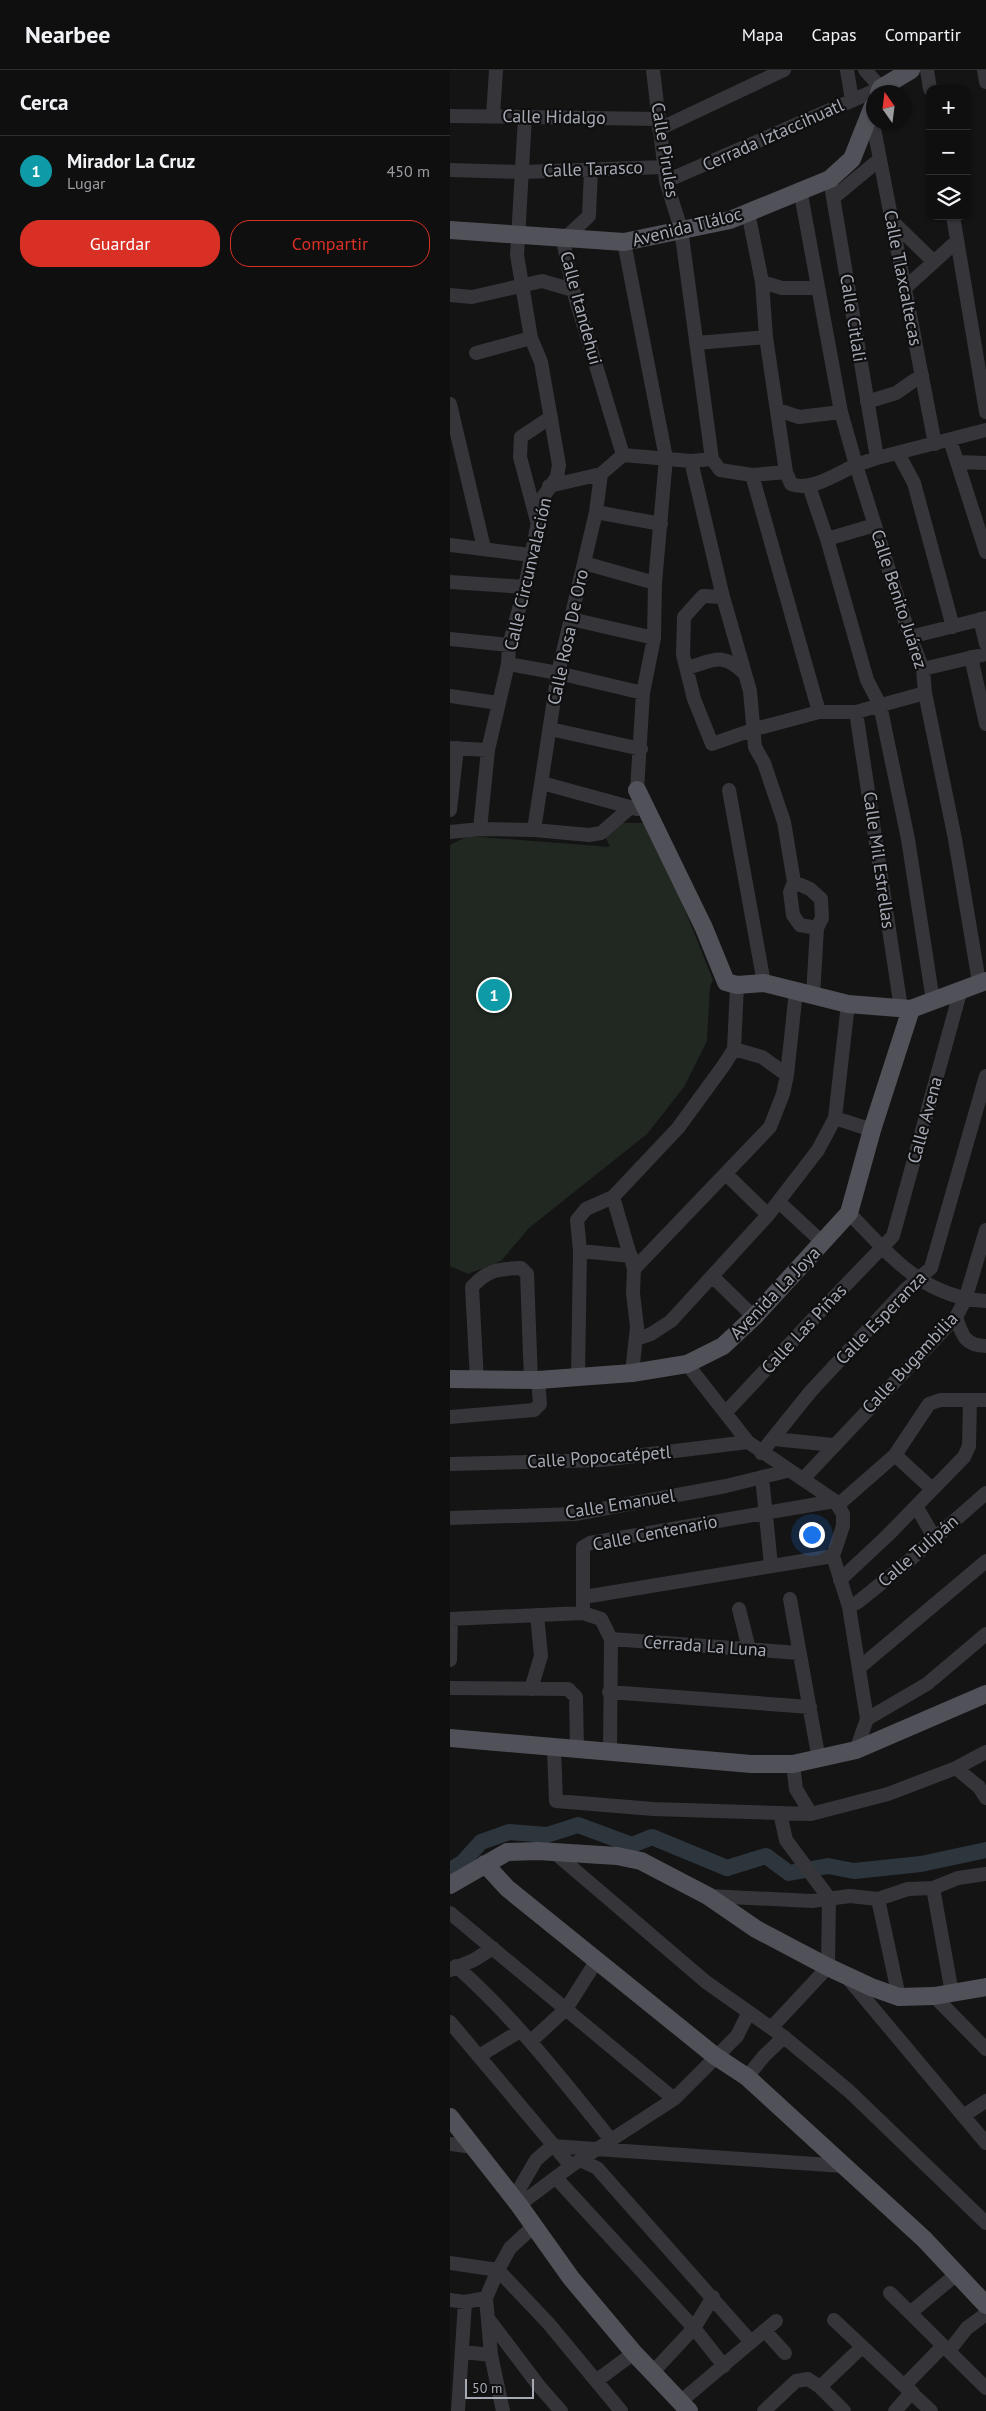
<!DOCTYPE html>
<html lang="es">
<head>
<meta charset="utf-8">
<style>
	body { margin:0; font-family:"PT Sans",sans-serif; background:#181819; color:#f1f3f6 }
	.controls { position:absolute; right:15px; top:15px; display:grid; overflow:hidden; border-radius:10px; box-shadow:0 1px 4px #0004 }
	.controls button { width:45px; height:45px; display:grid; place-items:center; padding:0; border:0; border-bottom:1px solid #2f2f30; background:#0f0f10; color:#f1f3f6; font:25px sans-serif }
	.compass { position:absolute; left:416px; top:15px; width:45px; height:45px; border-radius:50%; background:#0f0f10; box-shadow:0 1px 4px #0004; rotate:346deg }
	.scale { position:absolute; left:15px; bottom:12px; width:69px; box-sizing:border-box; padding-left:5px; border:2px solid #a6aab5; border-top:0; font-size:14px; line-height:18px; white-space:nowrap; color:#a6aab5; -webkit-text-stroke:4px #0f0f10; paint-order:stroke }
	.you { position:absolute; left:361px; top:1464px; width:18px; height:18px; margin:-12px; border:4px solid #fff; border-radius:50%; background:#1a73e8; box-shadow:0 0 0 8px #1a73e833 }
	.badge { display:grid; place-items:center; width:32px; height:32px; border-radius:50%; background:#d93025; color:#fff; font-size:16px; font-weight:700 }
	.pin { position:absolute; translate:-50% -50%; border:2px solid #fff; box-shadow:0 1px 5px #0006 }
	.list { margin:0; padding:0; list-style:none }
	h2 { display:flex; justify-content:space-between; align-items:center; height:65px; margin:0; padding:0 20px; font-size:21px }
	h2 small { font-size:16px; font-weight:400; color:#9b9c9f }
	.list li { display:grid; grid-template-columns:32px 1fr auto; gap:15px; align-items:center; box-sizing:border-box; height:70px; padding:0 20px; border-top:1px solid #2f2f30 }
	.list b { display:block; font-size:19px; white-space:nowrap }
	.list p { margin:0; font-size:16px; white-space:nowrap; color:#9b9c9f }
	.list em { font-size:16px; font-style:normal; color:#9b9c9f }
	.actions { display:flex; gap:10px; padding:15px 20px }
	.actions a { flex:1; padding:11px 0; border:1px solid #d93025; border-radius:20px; text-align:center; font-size:18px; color:#d93025 }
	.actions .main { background:#d93025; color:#fff }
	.icon { flex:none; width:28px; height:28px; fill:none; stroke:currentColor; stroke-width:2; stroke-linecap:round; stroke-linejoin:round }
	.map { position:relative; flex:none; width:536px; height:2341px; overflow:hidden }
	header { display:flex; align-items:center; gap:30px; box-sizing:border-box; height:70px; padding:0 25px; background:#0f0f10; border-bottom:1px solid #2f2f30 }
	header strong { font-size:24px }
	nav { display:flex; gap:28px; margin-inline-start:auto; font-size:18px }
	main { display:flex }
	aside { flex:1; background:#0f0f10 }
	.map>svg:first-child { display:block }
	.green { fill:#202821 }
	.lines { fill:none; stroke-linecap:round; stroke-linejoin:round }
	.river { stroke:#2d363d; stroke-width:16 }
	.minor { stroke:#35353a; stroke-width:14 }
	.major { stroke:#515259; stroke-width:18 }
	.labels { text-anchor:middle; stroke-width:4.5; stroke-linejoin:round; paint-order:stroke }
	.street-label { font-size:18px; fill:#a6aab5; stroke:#0f0f10 }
</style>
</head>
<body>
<header>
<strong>Nearbee</strong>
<nav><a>Mapa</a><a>Capas</a><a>Compartir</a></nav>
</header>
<main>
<aside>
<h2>Cerca<small></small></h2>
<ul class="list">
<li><span class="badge" style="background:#0f9aa8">1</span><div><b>Mirador La Cruz</b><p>Lugar</p></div><em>450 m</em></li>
</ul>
<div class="actions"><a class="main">Guardar</a><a>Compartir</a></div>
</aside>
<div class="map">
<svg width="536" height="2341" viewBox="0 0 536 2341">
	<rect width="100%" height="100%" fill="#141415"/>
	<!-- green -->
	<path class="green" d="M169 753H200L263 910 260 916 257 971 234 1017 197 1064 79 1158 51 1191 18 1204 0 1196V775L18 766 160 777 156 768Z"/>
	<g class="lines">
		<!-- river -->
		<path class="river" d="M0 1800 12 1793 31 1772 59 1762 97 1765 128 1755 182 1775 202 1767 277 1798 316 1786 339 1803 378 1796 404 1801 471 1794 536 1780"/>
		<!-- minor -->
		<path class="minor" d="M203 0 216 111 231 159 262 389 270 400 302 405 336 402 341 414C361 422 388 403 406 395L460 567 473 599 475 623 505 769 529 912
			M397 0 402 30
			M477 0 480 19
			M534 0 536 12
			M421 43 485 374
			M0 46 209 49
			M43 46 46 0
			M209 59 334 0
			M141 99 139 146 113 170 123 220 173 385
			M0 100 73 102 214 97
			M380 109 427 388
			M216 111 431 18 415 0
			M350 119 391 342 406 395 427 388 536 360
			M383 128 430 89
			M298 142 312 212 316 267 336 402
			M503 146 536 342
			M443 152 484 192
			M174 172 216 388 205 513 204 568 193 623 187 720
			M312 212 332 218H366
			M455 218 507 171
			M0 225 22 227 92 211 123 220
			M246 273 316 267
			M26 283 81 268
			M417 332 446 323 472 305
			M0 334 34 478
			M328 340 349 347 391 342
			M500 370 536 482
			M448 383 464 413 503 557
			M173 385 241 391 262 389
			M241 391 273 527 300 621 305 677 314 693 334 752 344 812 340 822 343 845 350 855 367 858 363 925
			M507 392 536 393
			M302 405 369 642
			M99 416 151 404
			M359 416 377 469 417 610 430 635 458 769 483 931
			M146 442 211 454
			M87 451 70 387 71 367 101 347
			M377 469 425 455
			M0 475 80 485
			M134 493 205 513
			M0 512 75 517
			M273 527 253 526 234 547 233 585 244 629 262 674 305 659 369 642H406L475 623
			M121 549 204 568
			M530 549 536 574
			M460 567 536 548
			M0 569 59 575
			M521 587 536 654
			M58 594 108 603 193 623
			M237 598C263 591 272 581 294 603
			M473 599 536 584
			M0 626 48 633
			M406 642 451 938
			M100 659 191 679
			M0 678 38 680
			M92 713 187 739
			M279 720 314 913
			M0 740 7 678
			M30 759 38 680 58 594 59 575 75 517 93 427 107 407 109 395 91 292 81 268 67 185 75 47
			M84 760 108 603 146 442 151 404 173 385
			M0 762 30 759 84 760 139 765 151 763 181 737
			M344 812 360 819 371 829 372 848 367 858
			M284 979 312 987 337 1005
			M385 1048 422 1060
			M276 1104 318 1145
			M163 1127 184 1199
			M329 1132 373 1173
			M399 1143C441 1186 472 1227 536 1231
			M130 1181 181 1186
			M263 1207 304 1247
			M506 1247C512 1265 515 1276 536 1276
			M187 1269 201 1264 221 1251 318 1145 368 1080 385 1048 398 934
			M237 1294 298 1372 385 1431 393 1444V1456L383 1486 399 1537 417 1649 406 1680
			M182 1303 187 1257 183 1223 184 1199 320 1057 333 1024 337 1005 346 921
			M128 1306 130 1181 127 1150 136 1139 163 1127 228 1058 274 995 284 979 287 915
			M27 1311 22 1217C38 1199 49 1199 71 1198L77 1204 81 1310
			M276 1342 363 1249 443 1166 511 919
			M0 1347 84 1340 90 1334 88 1310
			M324 1369 383 1375
			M311 1383 361 1321 456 1219 481 1198 536 1006
			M445 1385 482 1419
			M0 1394 152 1390 298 1372
			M312 1407 321 1495
			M353 1409 506 1247 515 1230 536 1160
			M388 1435 445 1385 479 1334 490 1330H536
			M466 1436 484 1467
			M0 1448 125 1444 276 1416 337 1401
			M390 1510 438 1465 514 1387 519 1376 520 1330
			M134 1527 383 1486
			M340 1529 369 1690
			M399 1537 408 1532 454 1495 536 1423
			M289 1539 299 1579
			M133 1543 151 1549 161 1569 160 1682
			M0 1549 133 1543V1477L140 1473 385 1431
			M161 1569 349 1583
			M0 1590 1 1549
			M409 1598 536 1491
			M0 1618 118 1619 126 1627 127 1680
			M81 1619 91 1586 87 1545
			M159 1622 360 1637
			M417 1649 477 1614 536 1564
			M104 1679 106 1731 203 1739 361 1744 438 1724 506 1698 536 1682
			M343 1694 346 1719 361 1744
			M506 1698 529 1717 536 1728
			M105 1783 256 1912 334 1967 399 2021 536 2153
			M483 1818 502 1923
			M258 1826 362 1831 400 1826 428 1829 458 1819 483 1818 508 1808 536 1804
			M428 1829 449 1927
			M0 1843 224 2029
			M6 1896C65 1948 112 2009 161 2070
			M0 1900 24 1890 43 1878
			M396 1906 536 2073
			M484 1926 536 1979
			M0 1952 121 2096
			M321 1958 378 1897 379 1828 336 1770 330 1743
			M81 1971 116 1939 147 1890
			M29 1986 70 1961
			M297 2007 314 1986 334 1967
			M513 2046 536 2031
			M0 2074 23 2077
			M132 2091 147 2098 301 2272
			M107 2109 244 2258 274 2296
			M64 2128 86 2090 102 2076 394 2096
			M69 2135 121 2096 224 2029 287 1966 299 1942
			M0 2193 48 2200 99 2254 171 2341
			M440 2223 536 2318
			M0 2230 15 2232 36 2228
			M460 2243 508 2203
			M384 2250 481 2341
			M40 2251 89 2316 111 2341
			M315 2261 335 2283
			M499 2281 517 2258 536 2244
			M13 2282 41 2285
			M202 2303 244 2258 263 2227
			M146 2311 184 2283
			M455 2315 493 2276
			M370 2317 412 2277
			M230 2332 326 2251
			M8 2341 15 2232
			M53 2341 41 2285 36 2228 48 2200 60 2178 84 2156
			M314 2341 346 2311 358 2309 370 2317 394 2341
			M445 2341 462 2322"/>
		<!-- major -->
		<path class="major" d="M429 22 431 18 461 0
			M0 160 174 172 280 150 380 109 402 89 423 36
			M187 720 254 858 276 912 287 915 314 913 398 934 461 939 536 911
			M0 1309 88 1310 182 1303 237 1294 273 1276 304 1247 399 1143 422 1060 461 939
			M0 1668 301 1694H343L406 1680 536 1624
			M35 1794 57 1818 265 1986 297 2007 474 2169 536 2235
			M0 1815 57 1782 88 1781 167 1786 191 1791 258 1826 306 1859 378 1897 421 1917 449 1927 484 1926 536 1917
			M0 2047 69 2135 121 2208 184 2283 239 2341"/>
	</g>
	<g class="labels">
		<!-- street labels -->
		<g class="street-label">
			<text transform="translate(104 47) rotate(1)" y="6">Calle Hidalgo</text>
			<text transform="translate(323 65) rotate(-24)" y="6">Cerrada Iztaccihuatl</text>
			<text transform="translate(215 80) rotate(81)" y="6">Calle Pirules</text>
			<text transform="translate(143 99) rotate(-2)" y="6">Calle Tarasco</text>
			<text transform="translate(237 157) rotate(-14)" y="6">Avenida Tláloc</text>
			<text transform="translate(453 208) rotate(79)" y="6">Calle Tlaxcaltecas</text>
			<text transform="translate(131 238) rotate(75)" y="6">Calle Itandehui</text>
			<text transform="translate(403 248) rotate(81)" y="6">Calle Citlali</text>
			<text transform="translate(78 504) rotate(-77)" y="6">Calle Circunvalación</text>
			<text transform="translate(449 529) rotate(72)" y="6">Calle Benito Juárez</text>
			<text transform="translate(118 567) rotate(-78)" y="6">Calle Rosa De Oro</text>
			<text transform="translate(429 790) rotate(82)" y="6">Calle Mil Estrellas</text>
			<text transform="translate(475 1050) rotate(-75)" y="6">Calle Avena</text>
			<text transform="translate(325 1223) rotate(-46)" y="6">Avenida La Joya</text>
			<text transform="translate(431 1248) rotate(-46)" y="6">Calle Esperanza</text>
			<text transform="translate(354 1259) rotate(-47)" y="6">Calle Las Piñas</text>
			<text transform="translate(460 1293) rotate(-47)" y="6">Calle Bugambilia</text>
			<text transform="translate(149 1387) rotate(-4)" y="6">Calle Popocatépetl</text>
			<text transform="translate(170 1434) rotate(-9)" y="6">Calle Emanuel</text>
			<text transform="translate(205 1463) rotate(-11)" y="6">Calle Centenario</text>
			<text transform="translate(468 1481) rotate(-41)" y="6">Calle Tulipán</text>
			<text transform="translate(255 1576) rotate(4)" y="6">Cerrada La Luna</text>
		</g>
	</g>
</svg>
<div class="controls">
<button>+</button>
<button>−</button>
<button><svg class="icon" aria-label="layers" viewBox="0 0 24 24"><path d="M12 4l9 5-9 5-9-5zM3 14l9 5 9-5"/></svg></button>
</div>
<svg class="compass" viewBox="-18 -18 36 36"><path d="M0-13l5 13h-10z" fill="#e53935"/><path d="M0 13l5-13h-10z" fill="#9b9c9f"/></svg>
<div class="scale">50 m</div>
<div class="you"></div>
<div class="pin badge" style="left:44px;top:925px;background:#0f9aa8">1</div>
</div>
</main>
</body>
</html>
